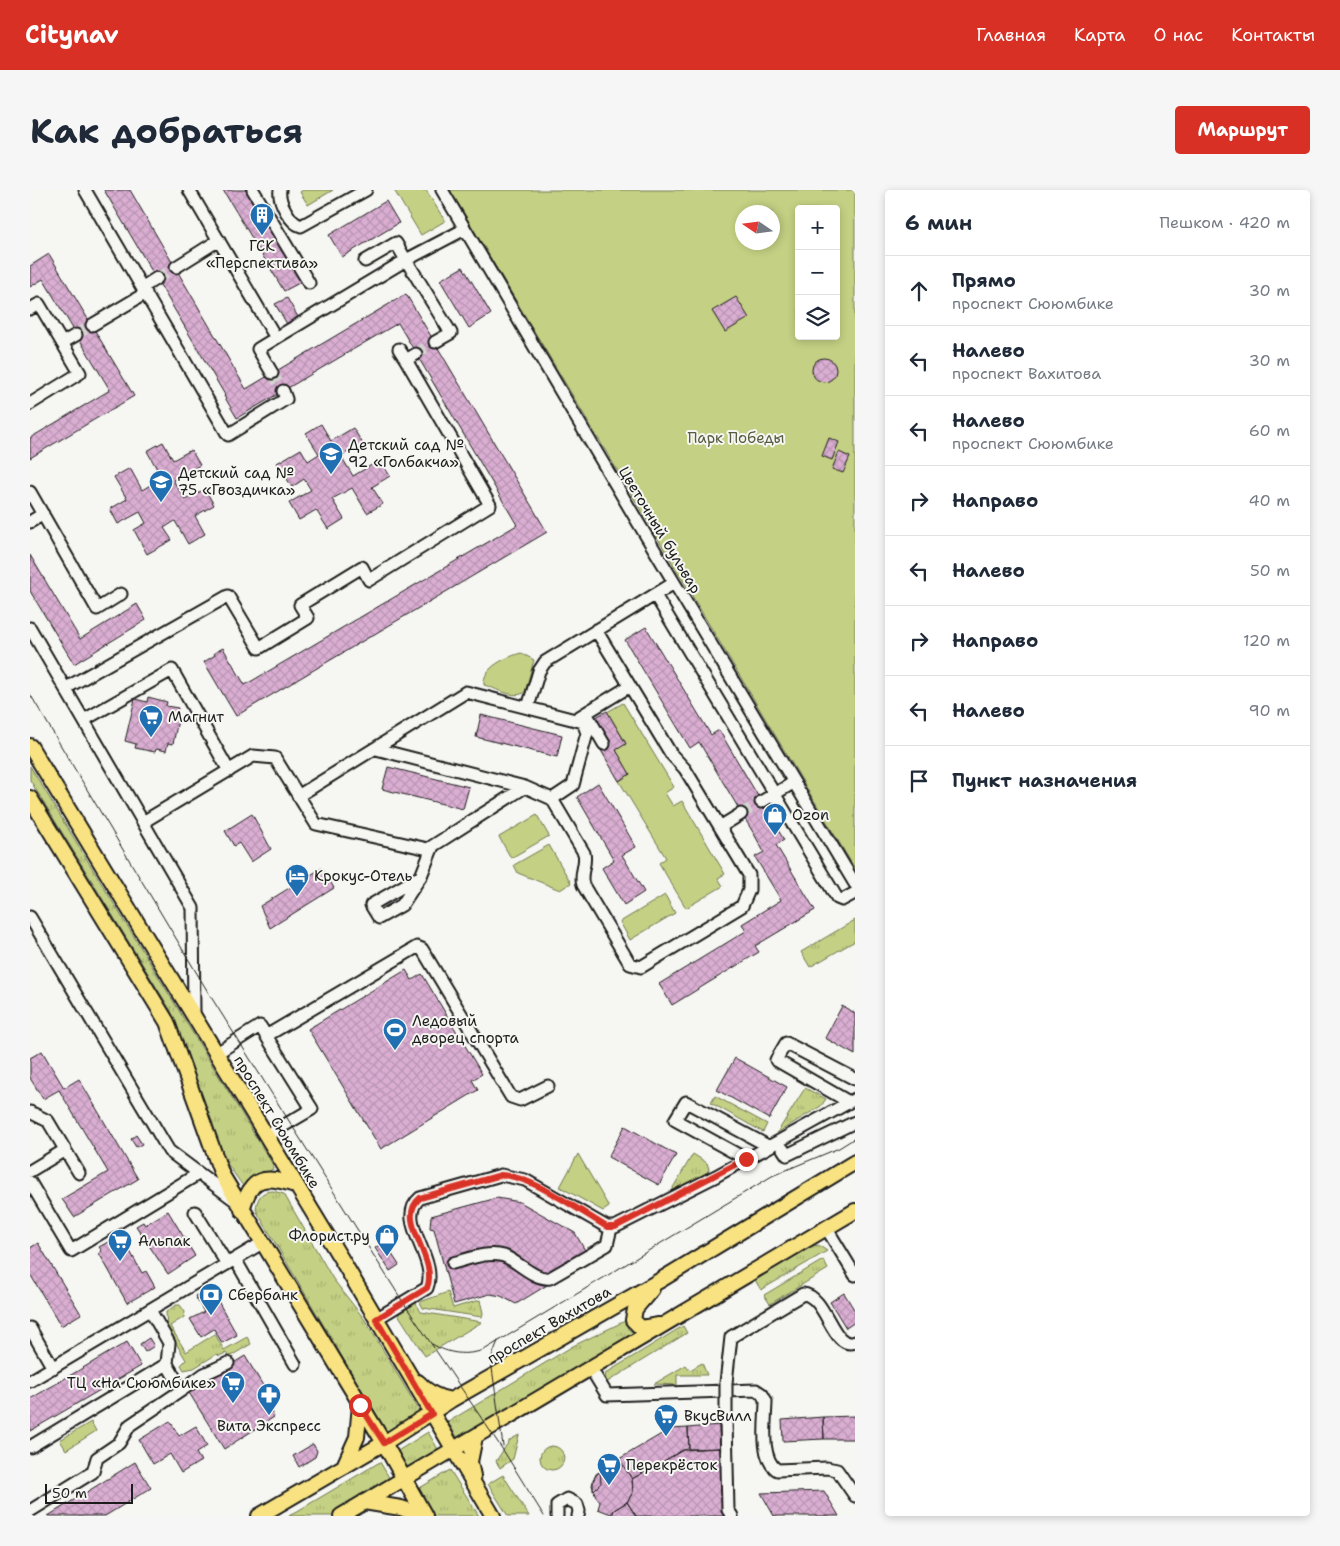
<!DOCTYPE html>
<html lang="ru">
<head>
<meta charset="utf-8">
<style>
	body { margin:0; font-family:"Shantell Sans",sans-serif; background:#f6f6f7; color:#1f2937 }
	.controls { position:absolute; right:15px; top:15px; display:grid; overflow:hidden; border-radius:5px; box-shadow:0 2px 8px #0003 }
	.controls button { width:45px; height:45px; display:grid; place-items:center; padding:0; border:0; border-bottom:1px solid #e0e1e3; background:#fff; color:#1f2937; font:25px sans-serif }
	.compass { position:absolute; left:705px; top:15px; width:45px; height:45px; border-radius:50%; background:#fff; box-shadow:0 2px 8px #0003; rotate:283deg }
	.scale { position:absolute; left:15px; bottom:12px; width:88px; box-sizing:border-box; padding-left:5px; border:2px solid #1c1c1c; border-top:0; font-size:14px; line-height:18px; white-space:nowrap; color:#1c1c1c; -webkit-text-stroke:4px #f6f6f2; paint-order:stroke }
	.stop { position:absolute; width:15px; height:15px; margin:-11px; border:4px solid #d93025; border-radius:50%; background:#fff }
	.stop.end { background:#d93025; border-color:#fff; box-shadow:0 1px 5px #0008 }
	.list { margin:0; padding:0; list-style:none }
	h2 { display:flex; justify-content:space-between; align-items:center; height:65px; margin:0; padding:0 20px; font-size:21px }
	h2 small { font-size:16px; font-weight:400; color:#747a83 }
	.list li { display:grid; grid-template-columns:32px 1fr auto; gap:15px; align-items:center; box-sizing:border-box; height:70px; padding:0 20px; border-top:1px solid #e0e1e3 }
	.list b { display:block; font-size:19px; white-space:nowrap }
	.list p { margin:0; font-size:16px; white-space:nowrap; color:#747a83 }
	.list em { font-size:16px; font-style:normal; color:#747a83 }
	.icon { flex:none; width:28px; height:28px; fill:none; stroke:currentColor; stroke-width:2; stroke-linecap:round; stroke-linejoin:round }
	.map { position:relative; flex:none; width:825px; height:1326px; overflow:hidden; border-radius:5px }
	header { display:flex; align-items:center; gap:30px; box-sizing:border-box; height:70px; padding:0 25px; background:#d93025; color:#fff }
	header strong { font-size:24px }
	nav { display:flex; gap:28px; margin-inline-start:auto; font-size:18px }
	.intro { display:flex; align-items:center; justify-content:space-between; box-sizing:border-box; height:120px; padding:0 30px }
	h1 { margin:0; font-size:35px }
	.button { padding:12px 22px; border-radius:5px; background:#d93025; color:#fff; font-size:18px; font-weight:700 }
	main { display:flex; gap:30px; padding:0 30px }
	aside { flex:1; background:#fff; border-radius:5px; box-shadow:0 2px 8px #0003 }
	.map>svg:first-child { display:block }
	.grass { fill:url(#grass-tufts); stroke:#707650 }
	.green { fill:#c4d083; stroke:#707650; fill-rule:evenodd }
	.building { fill:url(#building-cross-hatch); stroke:#1c1c1c }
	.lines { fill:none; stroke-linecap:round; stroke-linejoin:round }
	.minor-tunnel { stroke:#d5d5d2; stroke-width:11; stroke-dasharray:11 5.5; stroke-linecap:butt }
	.minor-casing { stroke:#1c1c1c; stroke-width:15 }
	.major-casing { stroke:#1c1c1c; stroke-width:18 }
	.minor { stroke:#f6f6f2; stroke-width:11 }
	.major { stroke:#f8e281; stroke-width:14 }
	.tram { stroke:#1c1c1c; stroke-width:1 }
	.minor-bridge-casing { stroke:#1c1c1c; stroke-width:15; stroke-linecap:butt }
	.minor-bridge { stroke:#f6f6f2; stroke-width:11 }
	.route { stroke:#d93025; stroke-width:6 }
	.labels { text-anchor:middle; stroke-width:4; stroke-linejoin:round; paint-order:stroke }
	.poi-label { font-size:15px; fill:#1c1c1c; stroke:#f6f6f2; text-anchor:start }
	.park-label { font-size:15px; fill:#575b40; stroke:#f6f6f2 }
	.street-label { font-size:15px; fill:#1c1c1c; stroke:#f6f6f2 }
</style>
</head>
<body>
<header>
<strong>Citynav</strong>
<nav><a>Главная</a><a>Карта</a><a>О нас</a><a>Контакты</a></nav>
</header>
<div class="intro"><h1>Как добраться</h1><a class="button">Маршрут</a></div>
<main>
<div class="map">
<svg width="825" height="1326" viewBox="0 0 825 1326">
	<defs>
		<pattern id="grass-tufts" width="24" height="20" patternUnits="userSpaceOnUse" patternTransform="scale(1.25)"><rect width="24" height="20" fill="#c4d083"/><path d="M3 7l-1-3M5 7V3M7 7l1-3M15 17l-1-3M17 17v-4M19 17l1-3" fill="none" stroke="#a8b271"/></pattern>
		<pattern id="building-cross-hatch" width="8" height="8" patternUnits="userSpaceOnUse" patternTransform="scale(1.25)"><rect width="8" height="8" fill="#daaed2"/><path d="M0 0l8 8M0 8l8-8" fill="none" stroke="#ba95b4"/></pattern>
	</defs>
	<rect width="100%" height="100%" fill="#f6f6f2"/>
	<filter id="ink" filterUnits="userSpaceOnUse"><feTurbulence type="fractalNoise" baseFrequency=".02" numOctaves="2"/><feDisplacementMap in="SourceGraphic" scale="10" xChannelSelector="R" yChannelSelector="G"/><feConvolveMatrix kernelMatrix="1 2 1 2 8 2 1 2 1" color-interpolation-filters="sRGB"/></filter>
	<g filter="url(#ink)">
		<!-- grass -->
		<path class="grass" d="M0 576 243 975V979L213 996 196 972 141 821 0 590Z
			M825 730V751L780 777 771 762Z
			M775 898 796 909 791 916 747 943Z
			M685 906 737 934 733 942 681 913Z
			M663 964 677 973 679 979 677 984 638 1006Z
			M243 1001 254 1004 303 1089 335 1130 390 1222 356 1242 226 1020C227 1008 231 1001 243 1001Z
			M788 1055 797 1061 731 1100 725 1090 780 1056Z
			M793 1070 798 1079 740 1114 734 1105Z
			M418 1102 423 1118 450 1110 453 1123 452 1127 393 1118 390 1112Z
			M386 1113 391 1122 452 1132 395 1166 368 1124Z
			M146 1115H150L155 1122 154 1127 140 1136 156 1162 185 1144 194 1160 217 1147 221 1154 199 1167 196 1163 189 1166 187 1164 164 1178 154 1180 151 1175 156 1170 137 1138 136 1122Z
			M595 1131 598 1139 605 1144 429 1250 418 1232 543 1156Z
			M653 1136 657 1143 574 1194 576 1183Z
			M672 1173 677 1185H647V1195L624 1194 656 1175 660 1180Z
			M398 1242 409 1261 377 1280 366 1262Z
			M489 1245 483 1269 470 1278 466 1271 480 1250Z
			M510 1268a12 12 0 1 1 24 0a12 12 0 1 1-24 0Z
			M350 1272 361 1291 302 1326H259Z
			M420 1280 449 1326H404L388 1299Z
			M473 1285 499 1326H478L458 1294Z"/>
		<!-- green -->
		<path class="green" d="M273 0H303L278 15 270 2Z
			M364 0H396L415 31 391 45Z
			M420 0H825V679ZM769 19H806V146H769ZM712 22H742V52H712Z
			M491 463 504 470 495 502C485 510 465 498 454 495 452 477 477 467 491 463Z
			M593 513 644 597 635 603 643 616 652 611 695 684 688 688 693 696 656 718 629 673 636 668 589 591 600 584 586 560 596 553 577 522Z
			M507 625 519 646 481 668 469 647Z
			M519 655 541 693 530 700 488 683 484 675Z
			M635 705 645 723 600 750 590 732Z
			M548 964 579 1017 573 1021 530 997Z
			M61 1232 66 1241 36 1260 30 1250Z"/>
		<!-- building -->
		<path class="building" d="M74 0H100L216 199 376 104 517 342 206 526 174 472 185 465 184 463 193 458 215 495 487 335 368 133 207 228 194 206 195 205Z
			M193 0H216L271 92 254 101Z
			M356 11 369 33 312 67 299 45Z
			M19 64 104 206 0 268V248L80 200 13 89 0 97V76Z
			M433 77 461 124 439 138 410 90Z
			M706 107 719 128 695 142 682 121Z
			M257 108 268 127 257 134 245 114Z
			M782 180a12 12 0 1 1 24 0a12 12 0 1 1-24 0Z
			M291 234 301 251 323 238 333 254 311 266 323 286 350 270 360 286 342 297 353 314 337 323 322 298 302 309 314 329 298 339 286 320 269 330 259 313 281 300 274 289 262 297 247 273 271 259 278 271 289 264 276 243Z
			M799 248 809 252 802 270 792 266Z
			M133 252 143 270 161 260 170 275 143 290 155 310 175 299 184 315 165 326 175 344 158 354 145 331 134 338 142 350 117 364 104 340 116 333 110 322 88 334 80 319 97 309 84 287 100 278 112 300 132 288 117 261Z
			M809 262 820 267 813 283 802 279Z
			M0 365 50 449 107 414 116 430 44 474 0 401Z
			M616 437 681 545 689 540 754 650 746 655 785 720 725 756 729 762 642 815 629 794 716 741 712 734 751 710 725 667 734 662 724 644 669 552 660 558 595 450Z
			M118 507 137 512 136 516 148 518 145 530H148L143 554 138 553 136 561 126 559 125 562 105 558 106 554 95 551 105 509 117 512Z
			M577 521 596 554 586 560 600 584 589 591 569 557 580 551 566 527Z
			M451 525 532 545 527 567 446 547Z
			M358 577 439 597 433 619 352 599Z
			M568 593 606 657 592 665 614 702 594 715 572 678 584 670 547 607Z
			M222 624 241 659 221 672 209 653 204 656 195 641Z
			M292 678 304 698 240 738 230 716Z
			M376 780 382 790 392 784 452 884 442 890 448 900 351 959 278 839Z
			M812 816 825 823V865L795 848Z
			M12 861 34 898 49 889 108 989 44 1027 32 1009 78 982 29 900 13 909 0 888V868Z
			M705 868 757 897 739 929 687 900Z
			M595 936 646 965 629 995 578 967Z
			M106 945 112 954 106 957 101 949Z
			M467 1008 490 1012 545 1043 560 1069 486 1114 471 1106 460 1104 424 1114 404 1039 400 1038 401 1026Z
			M138 1021 165 1066 138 1084 106 1036 113 1032 115 1035Z
			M91 1045 112 1083 116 1081 125 1097 97 1113 69 1063 72 1061 69 1057Z
			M354 1052 369 1075 360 1081 345 1058Z
			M8 1053 51 1124 31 1136 0 1084V1058Z
			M180 1097 207 1145 192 1153 184 1139 171 1147 160 1129 174 1122 165 1106Z
			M814 1103 825 1121V1132L816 1138 800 1112Z
			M119 1148 124 1156 115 1162 110 1154Z
			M97 1152 111 1176 0 1241V1209Z
			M215 1166 243 1212 237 1215 244 1227 194 1259 158 1201Z
			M825 1226V1249H794L793 1227Z
			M793 1227 794 1249 753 1251 752 1230Z
			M690 1230H702L703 1319 707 1326H606L597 1312 603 1302 602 1289 653 1260 690 1258Z
			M140 1231 149 1246 166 1236 177 1256 166 1263 171 1271 151 1283 140 1264 123 1274 109 1250Z
			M689 1235 690 1258 659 1259 658 1238Z
			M658 1238 659 1259 653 1260 602 1289 589 1269 640 1239Z
			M283 1254 287 1261 285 1267 269 1277 263 1266Z
			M589 1269 602 1289 603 1302 597 1312 584 1320 581 1324 568 1319 570 1312 566 1307 562 1295 566 1284Z
			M105 1272 121 1298 75 1326H18Z
			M570 1281 571 1293 563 1301V1289Z
			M794 1301 809 1326H744L731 1303Z
			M597 1312 606 1326H582L584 1320Z"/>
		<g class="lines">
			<!-- minor-tunnel -->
			<path class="minor-tunnel" d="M127 88 146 77
				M46 145 62 135
				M386 164 405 152
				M242 183 253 201
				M711 624 731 612"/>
			<defs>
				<path id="minor" d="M55 0 198 245 256 209 253 201
					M159 0 246 148 376 70 366 53 335 71
					M223 0 279 93
					M250 0C248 11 260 33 271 36L336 0
					M412 0 606 329 825 694
					M146 77 189 50
					M113 97 127 88
					M0 119 9 114 50 183 0 214
					M62 135 116 103
					M405 152 421 143 376 70 435 39
					M32 153 46 145
					M369 159 376 170
					M242 183 228 159 246 148
					M0 302 67 419 91 404
					M0 332 13 324
					M625 405 807 708 812 710 825 703
					M0 438 163 718 164 824
					M36 498 198 406 229 458 278 428 270 415 332 377 339 390 460 315 376 170 386 164
					M498 517 509 481 515 472 644 393
					M556 523 574 554
					M546 529 600 496
					M54 530 142 480 199 581
					M346 559 495 597 522 609 554 663C557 675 549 683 553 695L600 774 611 777 712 716 719 700V685L655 579 641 564 566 440
					M268 606 436 502 553 532 557 543 543 595 522 609
					M731 612 763 593
					M113 632 223 566 245 568 286 634 398 659 495 597
					M690 637 711 624
					M391 686 372 715 349 728 341 715 391 686 403 656
					M0 727 139 961 206 1011
					M236 846 387 757 392 759 481 907 490 910 518 896
					M187 863 230 836 282 919 236 946
					M819 912 746 870 756 853 825 889
					M0 922 18 931 49 983
					M753 959 757 965 825 932
					M716 969 645 930 656 912 738 956
					M0 981 35 960
					M0 992 41 1061 168 984
					M165 1022 197 1074
					M797 1039 825 1085
					M205 1069 265 1174
					M423 1073C439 1069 457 1061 474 1066 489 1072 504 1090 520 1088L577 1055 581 1038
					M346 1129 397 1098C409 1068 364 1030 390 1008L471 985 495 990 577 1037H585L686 986 825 909
					M0 1138 23 1178
					M561 1179 577 1205 726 1200 732 1204 736 1211C736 1230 729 1267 747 1280L797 1278 807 1280 825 1306
					M0 1191 232 1053
					M696 1193 701 1147 773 1104C797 1106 802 1161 825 1152
					M152 1200 174 1184 198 1173
					M696 1230 698 1320 702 1326
					M0 1257 137 1174 139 1153 120 1120
					M0 1321 63 1282 67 1268 89 1253 100 1235 152 1200 137 1174
					M527 1326V1315L537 1309 547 1314 549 1321 548 1326"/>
				<path id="major" d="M0 556 313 1072 463 1326
					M0 608 137 832 192 985 354 1253 395 1326
					M212 1020C221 986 234 985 265 995
					M622 1099 605 1119 603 1130 611 1138 629 1135
					M388 1192C397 1202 407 1208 421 1210
					M314 1276 327 1247 330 1215
					M443 1286 440 1272 445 1247
					M334 1312 371 1318 395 1326
					M229 1326 354 1253 421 1210 629 1091 825 972
					M311 1326 825 1021"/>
			</defs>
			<!-- minor casing -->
			<use href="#minor" class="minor-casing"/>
			<!-- major casing -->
			<use href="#major" class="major-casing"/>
			<!-- minor -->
			<use href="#minor" class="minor"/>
			<!-- major -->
			<use href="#major" class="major"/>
			<!-- tram -->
			<path class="tram" d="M0 504 181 807 373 1112 473 1260 514 1326
				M468 1151 462 1166V1178L473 1256
				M402 1154C419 1164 435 1166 454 1160L742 986 809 958 825 948"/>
			<defs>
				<path id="minor-bridge" d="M696 1193V1230"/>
			</defs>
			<!-- minor-bridge casing -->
			<use href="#minor-bridge" class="minor-bridge-casing"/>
			<!-- minor-bridge -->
			<use href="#minor-bridge" class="minor-bridge"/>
		</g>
	</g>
	<g class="lines" filter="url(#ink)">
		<!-- route -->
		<path class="route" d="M330 1215 354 1253 402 1224 346 1129 397 1098C409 1068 364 1030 390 1008L471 985C502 986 550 1021 577 1037H585L716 969"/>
	</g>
	<!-- icons -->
	<defs>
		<symbol id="building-pin" viewBox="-11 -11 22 30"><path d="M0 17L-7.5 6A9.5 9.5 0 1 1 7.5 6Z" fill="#1f6fb2" stroke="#f6f6f2"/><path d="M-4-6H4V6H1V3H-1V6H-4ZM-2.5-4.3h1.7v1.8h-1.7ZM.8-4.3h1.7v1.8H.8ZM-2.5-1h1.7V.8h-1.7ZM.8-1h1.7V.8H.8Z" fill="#fff"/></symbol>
		<symbol id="school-pin" viewBox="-11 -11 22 30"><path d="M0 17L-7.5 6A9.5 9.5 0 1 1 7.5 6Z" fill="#1f6fb2" stroke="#f6f6f2"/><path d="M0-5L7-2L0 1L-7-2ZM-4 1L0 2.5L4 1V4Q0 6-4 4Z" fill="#fff"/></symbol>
		<symbol id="supermarket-pin" viewBox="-11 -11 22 30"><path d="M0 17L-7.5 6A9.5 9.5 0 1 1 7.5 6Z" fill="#1f6fb2" stroke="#f6f6f2"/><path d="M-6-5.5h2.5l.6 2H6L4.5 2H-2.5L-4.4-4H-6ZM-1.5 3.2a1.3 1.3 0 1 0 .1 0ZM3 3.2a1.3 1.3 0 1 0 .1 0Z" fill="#fff"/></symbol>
		<symbol id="shop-pin" viewBox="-11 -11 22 30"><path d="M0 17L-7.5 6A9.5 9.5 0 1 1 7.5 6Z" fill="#1f6fb2" stroke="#f6f6f2"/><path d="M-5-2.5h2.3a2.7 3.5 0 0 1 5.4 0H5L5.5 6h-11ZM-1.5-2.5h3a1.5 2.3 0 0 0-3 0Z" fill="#fff"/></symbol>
		<symbol id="hotel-pin" viewBox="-11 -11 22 30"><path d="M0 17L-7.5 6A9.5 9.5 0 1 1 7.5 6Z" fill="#1f6fb2" stroke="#f6f6f2"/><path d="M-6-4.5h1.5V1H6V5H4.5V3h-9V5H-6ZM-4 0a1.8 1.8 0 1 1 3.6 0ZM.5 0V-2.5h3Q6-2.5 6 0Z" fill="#fff"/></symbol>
		<symbol id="stadium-pin" viewBox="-11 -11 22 30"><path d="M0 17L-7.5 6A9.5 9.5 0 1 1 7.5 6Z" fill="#1f6fb2" stroke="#f6f6f2"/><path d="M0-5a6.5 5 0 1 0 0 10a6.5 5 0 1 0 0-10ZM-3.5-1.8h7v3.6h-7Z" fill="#fff"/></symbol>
		<symbol id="bank-pin" viewBox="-11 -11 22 30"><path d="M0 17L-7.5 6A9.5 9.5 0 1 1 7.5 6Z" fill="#1f6fb2" stroke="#f6f6f2"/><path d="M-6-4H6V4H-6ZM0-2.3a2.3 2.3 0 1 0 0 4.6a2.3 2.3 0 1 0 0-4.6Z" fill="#fff"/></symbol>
		<symbol id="pharmacy-pin" viewBox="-11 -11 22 30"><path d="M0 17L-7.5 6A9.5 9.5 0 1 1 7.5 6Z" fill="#1f6fb2" stroke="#f6f6f2"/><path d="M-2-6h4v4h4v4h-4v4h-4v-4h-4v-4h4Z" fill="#fff"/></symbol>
	</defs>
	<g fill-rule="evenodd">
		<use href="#building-pin" x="218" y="11" width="28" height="38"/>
		<use href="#school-pin" x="287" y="250" width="28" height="38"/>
		<use href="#school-pin" x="117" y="278" width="28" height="38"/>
		<use href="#supermarket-pin" x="107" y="513" width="28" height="38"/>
		<use href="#shop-pin" x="731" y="611" width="28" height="38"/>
		<use href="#hotel-pin" x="253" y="672" width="28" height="38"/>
		<use href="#stadium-pin" x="351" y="826" width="28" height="38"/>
		<use href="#shop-pin" x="343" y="1032" width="28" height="38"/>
		<use href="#supermarket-pin" x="76" y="1037" width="28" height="38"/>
		<use href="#bank-pin" x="167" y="1091" width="28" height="38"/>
		<use href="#supermarket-pin" x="189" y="1179" width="28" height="38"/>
		<use href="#pharmacy-pin" x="225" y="1191" width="28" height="38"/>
		<use href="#supermarket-pin" x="622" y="1212" width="28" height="38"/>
		<use href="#supermarket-pin" x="565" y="1261" width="28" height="38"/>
	</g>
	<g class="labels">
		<!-- poi labels -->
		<g class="poi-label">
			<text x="232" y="61" text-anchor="middle">ГСК<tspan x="232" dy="17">«Перспектива»</tspan></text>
			<text x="318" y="260">Детский сад №<tspan x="318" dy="17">92 «Голбакча»</tspan></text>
			<text x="148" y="288">Детский сад №<tspan x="148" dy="17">75 «Гвоздичка»</tspan></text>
			<text x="138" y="532">Магнит</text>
			<text x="762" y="630">Ozon</text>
			<text x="284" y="691">Крокус-Отель</text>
			<text x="382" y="836">Ледовый<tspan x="382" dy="17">дворец спорта</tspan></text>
			<text x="340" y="1051" text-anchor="end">Флорист.ру</text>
			<text x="108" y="1056">Альпак</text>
			<text x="198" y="1110">Сбербанк</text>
			<text x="186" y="1198" text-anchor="end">ТЦ «На Сююмбике»</text>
			<text x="654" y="1231">ВкусВилл</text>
			<text x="239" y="1241" text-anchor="middle">Вита Экспресс</text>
			<text x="596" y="1280">Перекрёсток</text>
		</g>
		<!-- park labels -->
		<g class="park-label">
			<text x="706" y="253">Парк Победы</text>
		</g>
		<!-- street labels -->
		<g class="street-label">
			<text transform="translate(630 340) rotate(59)" y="5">Цветочный бульвар</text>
			<text transform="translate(247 932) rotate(59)" y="5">проспект Сююмбике</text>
			<text transform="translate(519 1135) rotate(-30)" y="5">проспект Вахитова</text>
		</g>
	</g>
</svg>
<div class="controls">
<button>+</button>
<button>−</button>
<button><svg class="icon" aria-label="layers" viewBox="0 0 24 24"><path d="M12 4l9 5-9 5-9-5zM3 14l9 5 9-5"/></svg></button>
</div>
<svg class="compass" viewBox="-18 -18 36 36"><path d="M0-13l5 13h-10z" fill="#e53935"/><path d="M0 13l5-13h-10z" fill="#747a83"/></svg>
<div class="scale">50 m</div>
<div class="stop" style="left:330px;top:1215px"></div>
<div class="stop end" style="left:716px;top:969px"></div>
</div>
<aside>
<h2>6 мин<small>Пешком · 420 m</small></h2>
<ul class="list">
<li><svg class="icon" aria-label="ahead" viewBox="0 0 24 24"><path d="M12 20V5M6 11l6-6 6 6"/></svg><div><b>Прямо</b><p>проспект Сююмбике</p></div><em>30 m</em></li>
<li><svg class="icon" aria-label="left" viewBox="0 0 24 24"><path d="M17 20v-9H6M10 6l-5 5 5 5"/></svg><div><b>Налево</b><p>проспект Вахитова</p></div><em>30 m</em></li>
<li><svg class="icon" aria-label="left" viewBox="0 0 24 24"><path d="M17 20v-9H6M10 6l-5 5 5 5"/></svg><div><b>Налево</b><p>проспект Сююмбике</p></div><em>60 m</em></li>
<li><svg class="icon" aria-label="right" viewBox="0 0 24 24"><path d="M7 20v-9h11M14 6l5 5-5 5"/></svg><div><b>Направо</b></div><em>40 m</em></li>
<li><svg class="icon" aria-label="left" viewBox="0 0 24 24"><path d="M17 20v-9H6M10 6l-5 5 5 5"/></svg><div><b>Налево</b></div><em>50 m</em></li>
<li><svg class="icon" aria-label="right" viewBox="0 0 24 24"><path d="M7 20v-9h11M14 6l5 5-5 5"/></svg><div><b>Направо</b></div><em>120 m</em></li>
<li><svg class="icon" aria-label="left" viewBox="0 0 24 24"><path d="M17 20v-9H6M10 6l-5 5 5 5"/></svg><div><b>Налево</b></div><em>90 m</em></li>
<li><svg class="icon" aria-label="arrive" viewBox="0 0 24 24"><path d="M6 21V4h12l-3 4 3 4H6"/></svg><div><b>Пункт назначения</b></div></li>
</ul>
</aside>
</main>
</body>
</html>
